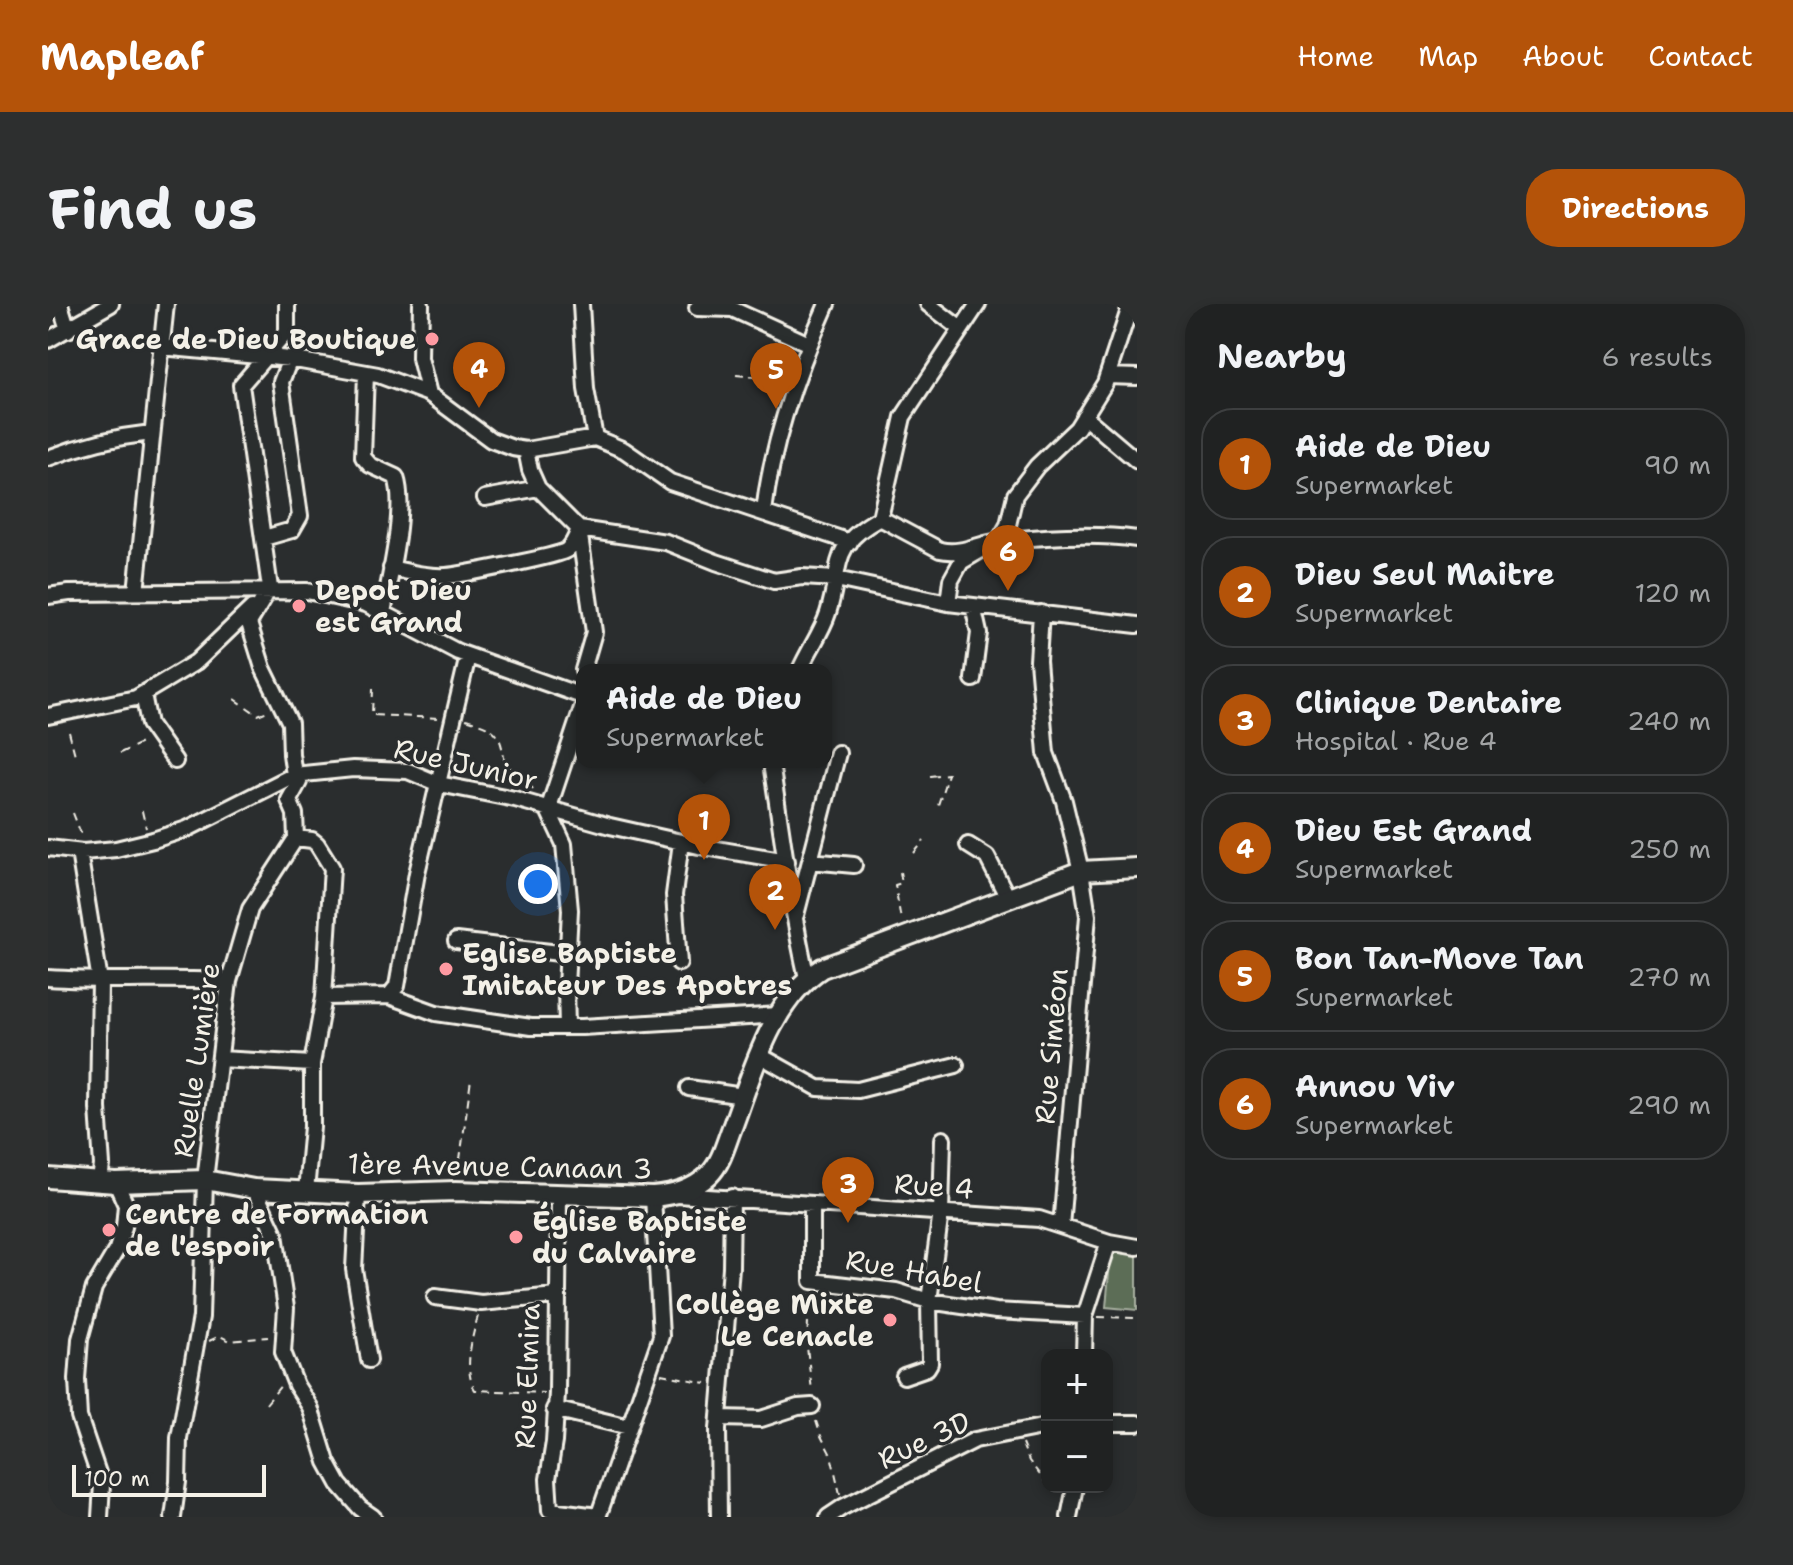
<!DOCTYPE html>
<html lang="en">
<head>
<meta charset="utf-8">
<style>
	body { margin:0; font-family:"Shantell Sans",sans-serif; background:#2d2f2f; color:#f1f3f6 }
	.controls { position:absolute; right:24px; bottom:24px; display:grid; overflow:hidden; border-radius:16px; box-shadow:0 4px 12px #0003 }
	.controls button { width:72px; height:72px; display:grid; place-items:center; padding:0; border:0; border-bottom:2px solid #3d3f40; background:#202222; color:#f1f3f6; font:40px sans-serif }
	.scale { position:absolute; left:24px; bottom:20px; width:194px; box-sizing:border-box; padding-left:8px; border:4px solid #f4f1e8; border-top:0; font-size:22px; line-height:28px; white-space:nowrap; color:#f4f1e8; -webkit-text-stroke:6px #2a2d2e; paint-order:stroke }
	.you { position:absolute; left:490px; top:580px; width:28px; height:28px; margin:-20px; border:6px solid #fff; border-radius:50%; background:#1a73e8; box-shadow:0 0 0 12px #1a73e833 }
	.badge { display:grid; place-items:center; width:52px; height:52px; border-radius:50%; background:#b45309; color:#fff; font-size:26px; font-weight:700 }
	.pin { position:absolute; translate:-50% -66px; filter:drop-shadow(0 2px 4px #0008) }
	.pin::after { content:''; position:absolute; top:42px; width:28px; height:24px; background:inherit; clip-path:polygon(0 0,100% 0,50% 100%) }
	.popup { position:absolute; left:528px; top:360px; width:256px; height:104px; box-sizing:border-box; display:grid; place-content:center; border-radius:16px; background:#202222; filter:drop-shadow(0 2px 6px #0005); font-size:26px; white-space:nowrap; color:#a2a4a5 }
	.popup b { font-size:30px; color:#f1f3f6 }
	.popup::after { content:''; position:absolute; left:50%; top:100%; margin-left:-16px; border:16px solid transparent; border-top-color:#202222 }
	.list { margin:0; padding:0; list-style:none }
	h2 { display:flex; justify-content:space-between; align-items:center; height:104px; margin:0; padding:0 32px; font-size:34px }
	h2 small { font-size:26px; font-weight:400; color:#a2a4a5 }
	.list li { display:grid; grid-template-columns:52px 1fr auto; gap:24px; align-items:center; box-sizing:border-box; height:112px; margin:0 16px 16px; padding:0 16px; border:2px solid #3d3f40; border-radius:32px }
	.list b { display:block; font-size:30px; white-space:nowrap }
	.list p { margin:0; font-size:26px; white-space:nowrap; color:#a2a4a5 }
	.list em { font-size:26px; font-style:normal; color:#a2a4a5 }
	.map { position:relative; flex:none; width:1089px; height:1213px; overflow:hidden; border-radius:32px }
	header { display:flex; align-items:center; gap:48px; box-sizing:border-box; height:112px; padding:0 40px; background:#b45309; color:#fff }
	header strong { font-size:38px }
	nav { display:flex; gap:44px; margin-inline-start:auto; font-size:28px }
	.intro { display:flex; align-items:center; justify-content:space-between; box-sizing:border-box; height:192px; padding:0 48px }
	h1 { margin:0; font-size:56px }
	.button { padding:20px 36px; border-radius:32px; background:#b45309; color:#fff; font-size:28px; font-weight:700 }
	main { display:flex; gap:48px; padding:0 48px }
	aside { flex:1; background:#202222; border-radius:32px; box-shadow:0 4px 12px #0003 }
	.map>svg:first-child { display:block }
	.green { fill:#5b6d57; stroke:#a8afa0; stroke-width:2 }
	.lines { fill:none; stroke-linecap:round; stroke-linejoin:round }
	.minor-casing { stroke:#f4f1e8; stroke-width:20 }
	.major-casing { stroke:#f4f1e8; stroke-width:24 }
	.path { stroke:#f4f1e8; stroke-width:2; stroke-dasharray:8 6; stroke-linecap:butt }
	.minor { stroke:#2a2d2e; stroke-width:14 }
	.major { stroke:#2a2d2e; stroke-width:18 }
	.poi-dot { fill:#ff9aa2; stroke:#2a2d2e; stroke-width:3 }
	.labels { text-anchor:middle; stroke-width:7; stroke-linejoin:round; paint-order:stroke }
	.poi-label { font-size:28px; font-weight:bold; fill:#f4f1e8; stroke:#2a2d2e; text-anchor:start }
	.street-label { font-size:28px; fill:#f4f1e8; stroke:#2a2d2e }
</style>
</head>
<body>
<header>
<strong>Mapleaf</strong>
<nav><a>Home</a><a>Map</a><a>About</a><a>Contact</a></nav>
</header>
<div class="intro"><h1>Find us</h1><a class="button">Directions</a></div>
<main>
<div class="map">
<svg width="1089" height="1213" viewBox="0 0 1089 1213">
	<rect width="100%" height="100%" fill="#2a2d2e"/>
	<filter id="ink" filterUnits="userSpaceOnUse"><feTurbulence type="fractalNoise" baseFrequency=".0125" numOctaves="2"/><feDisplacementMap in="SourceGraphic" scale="16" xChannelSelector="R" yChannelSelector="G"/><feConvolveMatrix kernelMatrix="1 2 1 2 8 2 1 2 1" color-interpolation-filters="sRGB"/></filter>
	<g filter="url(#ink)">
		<!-- green -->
		<path class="green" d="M1063 948 1089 951V1006L1058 1003Z"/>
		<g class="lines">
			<defs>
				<path id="minor" d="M12 0 20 26
					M373 0 372 54 381 90
					M533 0 538 85 547 134
					M880 0 913 25
					M649 4 684 5 761 40
					M0 36 63 0
					M113 43 242 55 330 71 381 90 443 136 465 144 478 146 547 134 576 146 622 178 802 238
					M318 69 315 153 322 161 348 173C359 205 341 275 335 309
					M1060 72 1089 73
					M1036 112 1089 157
					M478 146 482 166 490 184 531 225 546 328 535 366
					M0 154C34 141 66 133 103 129
					M437 194 490 184
					M716 208C724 137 750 65 779 0
					M832 214 892 246C914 251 932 239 953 237 998 232 1044 229 1089 235
					M216 234 244 226 252 212 233 78 242 55
					M343 264C361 268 379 273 398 272 412 271 511 252 519 246 526 240 528 233 531 225L618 238 668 258 726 277 754 273 788 275 900 299 1089 321
					M88 288 118 0
					M0 292 21 289 259 287 318 300 410 348 534 392
					M900 299 903 276 913 258 952 235 960 221 967 191 989 162 1029 124 1057 79 1083 0
					M993 309 990 357 998 449 1016 497 1033 567 1040 612 1013 922
					M752 366C760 347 774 328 780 309 795 262 780 242 832 214L855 113 930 0
					M925 375 931 329 925 302
					M95 390 101 420 127 457
					M0 412 88 394 148 358 204 304
					M727 458 724 466C735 535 743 605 759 674
					M248 534 264 536 269 540 284 564 276 693
					M920 541 939 553 960 594
					M0 544 35 548 68 545 105 536 139 525 246 471 305 465 360 467 391 480 467 495 562 522 651 542 739 557
					M31 548 52 677 50 804 54 861 52 877
					M762 557 806 561
					M748 611 790 449
					M408 637 520 650
					M631 659 626 591 633 538
					M0 674C61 678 120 674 181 677
					M341 692 388 709 483 723H534L732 711
					M519 723 518 683 522 606 516 540 500 506 534 404
					M711 751 770 784 810 786 908 761
					M172 755 264 760
					M641 784 695 792
					M206 885 227 930 238 1004 235 1048 248 1081 262 1103 279 1158 291 1180 312 1204 325 1213
					M258 887 264 823V760L276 693 341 692 349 682 369 569 420 352
					M310 890 306 965 321 1056
					M511 891 509 1089 506 1138 500 1175 502 1206 550 1212
					M629 891 991 915 1061 938 1089 943
					M764 900V977L848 987 881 997 948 1007 1037 1012
					M387 993 433 999 508 992
					M1036 1051 1037 1012 1061 938
					M856 1072 879 1064 882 1059 881 997 893 908 895 835
					M506 1105 581 1123
					M672 1114 713 1115 750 1103 764 1102
					M1059 1119H1089
					M52 1213 54 1181 31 1113 29 1075 32 1035 46 984 69 945 76 923 78 901 68 879
					M125 1213 130 1178 131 1134 153 1013 157 876 181 677 202 605 248 534 247 510 241 496 251 478 246 471 243 450 242 419 215 364 201 319 222 284 193 81 239 28V0
					M550 1213 613 1032 605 893
					M671 1213 670 1125 683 963 684 893
					M780 1213 795 1203 927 1136 999 1122
					M1021 1213 1027 1183"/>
				<path id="major" d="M0 874 68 879 157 876 206 885 310 890 408 887 605 893C627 891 645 886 661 871 674 858 678 838 685 821 705 767 723 697 774 664L1033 567 1089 564"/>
			</defs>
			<!-- minor casing -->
			<use href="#minor" class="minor-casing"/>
			<!-- major casing -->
			<use href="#major" class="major-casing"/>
			<!-- path -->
			<path class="path" d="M688 71 717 74 731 79
				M325 385 324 411 392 414
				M187 395 210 411 222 406
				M418 415C449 425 452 427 457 460L477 475 485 485
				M21 428 27 451
				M72 449 97 437
				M882 472 900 470 889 504
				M94 507 98 524
				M25 509 35 535
				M866 549 876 537
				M852 568 854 579 847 581 853 616
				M410 870 423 775
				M761 990 759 1043 764 1087
				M430 1012C424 1033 415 1066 427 1086L496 1089
				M1050 1013 1089 1014
				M161 1037 172 1032 182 1037 220 1033
				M613 1070 658 1079
				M218 1100 234 1080
				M768 1117 773 1132 783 1151 792 1190
				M974 1140 981 1157 999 1180"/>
			<!-- minor -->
			<use href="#minor" class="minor"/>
			<!-- major -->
			<use href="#major" class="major"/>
		</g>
	</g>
	<!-- markers -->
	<g class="poi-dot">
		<circle cx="384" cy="35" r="8"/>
		<circle cx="251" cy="302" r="8"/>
		<circle cx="398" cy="665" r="8"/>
		<circle cx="61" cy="926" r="8"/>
		<circle cx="468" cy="933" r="8"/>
		<circle cx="842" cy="1016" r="8"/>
	</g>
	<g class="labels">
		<!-- poi labels -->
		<g class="poi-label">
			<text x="368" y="45" text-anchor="end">Grace de Dieu Boutique</text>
			<text x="267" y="296">Depot Dieu<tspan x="267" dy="32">est Grand</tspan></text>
			<text x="414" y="659">Eglise Baptiste<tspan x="414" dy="32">Imitateur Des Apotres</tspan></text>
			<text x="77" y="920">Centre de Formation<tspan x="77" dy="32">de l'espoir</tspan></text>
			<text x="484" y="927">Église Baptiste<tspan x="484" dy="32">du Calvaire</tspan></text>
			<text x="826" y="1010" text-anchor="end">Collège Mixte<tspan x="826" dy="32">Le Cenacle</tspan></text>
		</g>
		<!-- street labels -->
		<g class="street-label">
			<text transform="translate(418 460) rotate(13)" y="10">Rue Junior</text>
			<text transform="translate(1003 742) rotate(-85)" y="10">Rue Siméon</text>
			<text transform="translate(148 756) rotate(-82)" y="10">Ruelle Lumière</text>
			<text transform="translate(452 862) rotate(1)" y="10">1ère Avenue Canaan 3</text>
			<text transform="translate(886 882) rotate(4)" y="10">Rue 4</text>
			<text transform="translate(866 967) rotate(10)" y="10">Rue Habel</text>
			<text transform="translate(479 1072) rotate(-88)" y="10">Rue Elmira</text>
			<text transform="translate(876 1136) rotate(-25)" y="10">Rue 3D</text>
		</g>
	</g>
</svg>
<div class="controls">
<button>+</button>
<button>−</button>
</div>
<div class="scale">100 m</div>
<div class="you"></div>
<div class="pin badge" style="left:656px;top:556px">1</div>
<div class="popup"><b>Aide de Dieu</b>Supermarket</div>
<div class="pin badge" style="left:727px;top:626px">2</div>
<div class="pin badge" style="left:800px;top:919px">3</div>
<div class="pin badge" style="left:431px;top:104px">4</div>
<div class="pin badge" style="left:728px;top:105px">5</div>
<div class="pin badge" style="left:960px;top:287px">6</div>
</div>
<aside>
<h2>Nearby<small>6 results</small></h2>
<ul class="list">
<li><span class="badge">1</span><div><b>Aide de Dieu</b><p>Supermarket</p></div><em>90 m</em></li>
<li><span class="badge">2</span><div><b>Dieu Seul Maitre</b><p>Supermarket</p></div><em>120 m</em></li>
<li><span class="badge">3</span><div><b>Clinique Dentaire</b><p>Hospital · Rue 4</p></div><em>240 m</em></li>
<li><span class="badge">4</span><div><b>Dieu Est Grand</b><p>Supermarket</p></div><em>250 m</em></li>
<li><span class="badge">5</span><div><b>Bon Tan-Move Tan</b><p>Supermarket</p></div><em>270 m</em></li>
<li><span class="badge">6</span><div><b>Annou Viv</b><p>Supermarket</p></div><em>290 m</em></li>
</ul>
</aside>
</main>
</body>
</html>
